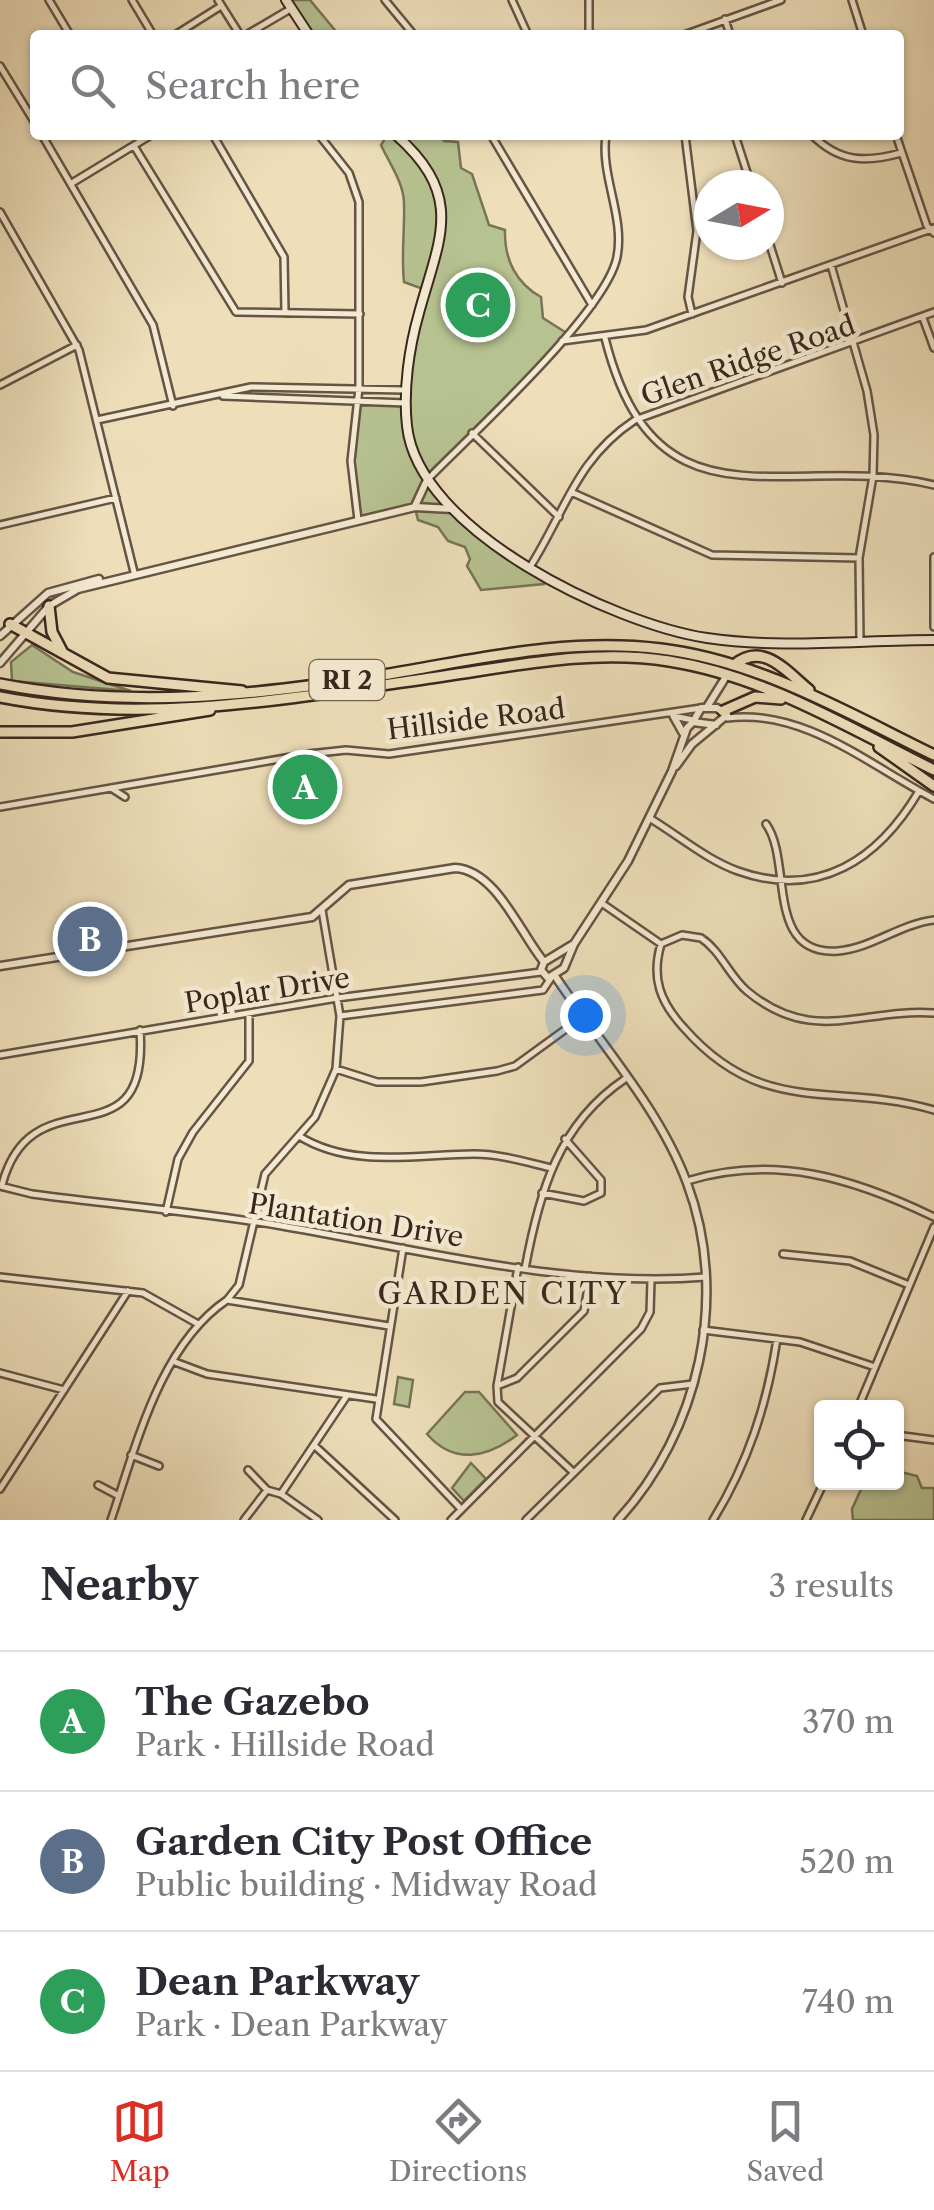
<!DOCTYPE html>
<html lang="en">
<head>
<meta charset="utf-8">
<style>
	body { margin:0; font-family:"Libre Caslon Text",serif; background:#f2f2f3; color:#2b2b33 }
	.controls { position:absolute; right:30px; bottom:30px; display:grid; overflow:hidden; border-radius:10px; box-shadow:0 2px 8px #0004 }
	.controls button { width:90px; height:90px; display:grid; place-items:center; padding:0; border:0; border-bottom:2px solid #e1e1e2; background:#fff; color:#2b2b33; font:50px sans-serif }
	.compass { position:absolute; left:694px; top:170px; width:90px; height:90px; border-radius:50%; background:#fff; box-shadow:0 2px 8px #0004; rotate:80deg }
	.you { position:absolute; left:585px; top:1015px; width:35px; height:35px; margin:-25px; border:8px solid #fff; border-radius:50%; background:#1a73e8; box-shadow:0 0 0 15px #1a73e833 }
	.badge { display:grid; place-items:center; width:65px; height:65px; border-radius:50%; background:#d93025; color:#fff; font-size:32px; font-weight:700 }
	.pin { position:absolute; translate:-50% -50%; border:5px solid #fff; box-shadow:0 2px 10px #0006 }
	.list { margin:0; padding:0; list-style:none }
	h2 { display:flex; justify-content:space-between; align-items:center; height:130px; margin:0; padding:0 40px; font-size:42px }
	h2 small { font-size:32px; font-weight:400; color:#7c7c81 }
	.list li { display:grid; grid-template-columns:65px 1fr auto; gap:30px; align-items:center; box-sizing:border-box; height:140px; padding:0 40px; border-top:2px solid #e1e1e2 }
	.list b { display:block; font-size:38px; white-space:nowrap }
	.list p { margin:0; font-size:32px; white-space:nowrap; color:#7c7c81 }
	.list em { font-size:32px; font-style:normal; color:#7c7c81 }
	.icon { flex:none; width:55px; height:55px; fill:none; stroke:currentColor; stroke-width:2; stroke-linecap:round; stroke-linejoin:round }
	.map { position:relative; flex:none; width:934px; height:1520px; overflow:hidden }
	.search { position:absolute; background:#fff; box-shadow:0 2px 8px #0004; left:30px; right:30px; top:30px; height:110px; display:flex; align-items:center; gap:25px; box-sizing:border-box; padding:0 35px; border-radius:10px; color:#7c7c81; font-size:38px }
	.sheet { height:550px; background:#fff }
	nav { display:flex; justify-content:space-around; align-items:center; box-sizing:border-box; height:140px; border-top:2px solid #e1e1e2; background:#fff; font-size:28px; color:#7c7c81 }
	nav a { display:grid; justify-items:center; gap:5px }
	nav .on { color:#d93025 }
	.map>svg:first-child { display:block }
	.green { fill:#b7c291; stroke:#787457; stroke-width:2.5 }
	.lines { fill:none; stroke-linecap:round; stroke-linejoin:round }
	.minor-casing { stroke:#665444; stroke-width:10 }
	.tertiary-casing { stroke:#665444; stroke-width:11 }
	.secondary-casing { stroke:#39261d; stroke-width:12 }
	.primary-casing { stroke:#39261d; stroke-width:14 }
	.minor { stroke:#f4ead2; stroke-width:5 }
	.tertiary { stroke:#f4ead2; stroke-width:6 }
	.secondary { stroke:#f4ead2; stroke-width:8 }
	.primary { stroke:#eedfba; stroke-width:9 }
	.labels { text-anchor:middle; stroke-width:9; stroke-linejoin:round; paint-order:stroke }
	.shield { fill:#f4ead2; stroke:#716153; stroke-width:2.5 }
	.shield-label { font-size:25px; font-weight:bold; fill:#39261d }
	.street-label { font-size:28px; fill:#39261d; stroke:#f4ead2 }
	.neighbourhood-label { font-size:30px; letter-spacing:2.5px; fill:#39261d; stroke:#f4ead2 }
</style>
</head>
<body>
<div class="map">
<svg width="934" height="1520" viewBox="0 0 934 1520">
	<rect width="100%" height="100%" fill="#eedfba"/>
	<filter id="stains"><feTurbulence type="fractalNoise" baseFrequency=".002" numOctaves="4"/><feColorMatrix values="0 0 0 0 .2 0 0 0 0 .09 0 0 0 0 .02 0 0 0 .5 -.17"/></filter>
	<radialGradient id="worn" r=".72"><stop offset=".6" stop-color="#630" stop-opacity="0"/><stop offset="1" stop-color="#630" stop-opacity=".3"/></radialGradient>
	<!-- green -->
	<path class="green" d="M287 0H310L339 35H310Z
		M387 135H439L444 141 458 142 461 168 472 174 489 225 505 230C504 260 517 284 541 297L543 318 568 334 428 480 466 522 546 577 544 584 481 590 467 566 470 559 465 547 448 541 438 527 418 520 415 508 359 519 352 472 358 402 405 403 426 290 404 282C401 255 405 228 404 203 404 183 388 161 381 145Z
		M32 645 73 672 131 691 12 681 11 662Z
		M320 756 329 798 285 803 281 777 322 770Z
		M398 1377 413 1380 409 1407 394 1404Z
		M465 1392H479L517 1435C487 1458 454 1465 427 1434Z
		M471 1463 486 1479 464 1501 452 1488Z
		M897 1471 917 1476 922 1488H934V1520H853L852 1509 863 1485 896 1482Z"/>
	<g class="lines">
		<defs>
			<path id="minor" d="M49 0 70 35
				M132 0 153 35
				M218 0 240 35
				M385 0 414 35
				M512 0 528 35
				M852 0 863 35
				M725 19 730 35
				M175 35 221 6
				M246 35 292 8
				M589 35V0
				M684 35 781 0
				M0 66 35 123
				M42 135 153 325 173 406
				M213 135 284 257 285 313
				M319 135 349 173 359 202V388L351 461 358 520
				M491 135 592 305
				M685 135 697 231 688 297 692 314
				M735 135 751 185
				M812 135C839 162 865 163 901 153
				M896 135 927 226 934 233
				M134 146 236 312 360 314
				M72 183 151 135
				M0 212 79 350 134 572
				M769 242 782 283
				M831 265 867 391 874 435 873 476 859 558 860 640
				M923 318 934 348
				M605 338C656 541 788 450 934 485
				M562 341 646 330 934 228
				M0 385 77 345
				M223 396 406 403
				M97 420 251 387 404 390
				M472 433 559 517
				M429 478C473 433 606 312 617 257 625 216 600 176 606 135
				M571 492 712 555 859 558
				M0 525 116 498
				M934 557V627
				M530 567C566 510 576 459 635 420L934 312
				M673 716 693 720
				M727 718C803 708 869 765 934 799
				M111 788 125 797
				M0 807 309 754 346 750 389 754 701 708
				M651 819C679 836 707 860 738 871 819 900 879 859 919 791
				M766 824C793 861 764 956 838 951 872 948 900 924 934 920
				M603 904 661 944C651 978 660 1002 684 1028 764 1119 834 1081 934 1110
				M661 944 682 935 701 938C721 951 729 976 747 991 813 1046 861 1008 934 1013
				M340 1016 543 990 551 978
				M0 1055 337 998 541 972
				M336 1069 377 1082H421L497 1071 515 1066 581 1018
				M299 1136C352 1169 417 1154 474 1154 500 1154 526 1162 551 1168
				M687 1181C775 1154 853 1178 934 1217
				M2 1185C32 1070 150 1169 140 1030
				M0 1186 32 1194C115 1205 200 1212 282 1226 422 1250 564 1288 706 1277
				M542 1193 584 1201 601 1193V1180L565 1139
				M166 1212 178 1159 193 1132 249 1061V1013
				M403 1248 376 1419 461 1509
				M783 1254 850 1261 909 1285
				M518 1267 497 1386 498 1402 573 1472
				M525 1269C539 1193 558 1124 625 1079
				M0 1277 143 1293 198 1324
				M227 1300 239 1285 265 1174 315 1117 336 1069 340 1016 322 910
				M703 1330 800 1342 875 1367
				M175 1362 207 1374 376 1399
				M0 1373 64 1390
				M497 1386 517 1378 584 1311 590 1276
				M858 1408 934 1227
				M896 1435 934 1440
				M315 1446 395 1520
				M131 1455 159 1466
				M248 1470 267 1490
				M98 1485 119 1496
				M0 1489 128 1291
				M281 1494 346 1397
				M111 1520C136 1447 159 1346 227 1300L389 1326
				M244 1520 267 1490 281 1494 318 1520
				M451 1520 641 1329 650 1312 651 1280
				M526 1520 660 1388 693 1384
				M713 1520C748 1463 767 1405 777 1339
				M806 1520 824 1482"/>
			<path id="tertiary" d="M415 506 427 480
				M0 636 48 593 99 579
				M0 663 49 606 78 589 415 507 452 509
				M707 707 727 675
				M674 717 683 733
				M693 722 716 725
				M676 766 692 744 727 715 717 708H701L693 722
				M544 962 541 970 548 978 564 968 574 944 628 861 672 771 687 728 693 722
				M544 962 572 945
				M0 966 312 917 349 885 455 868C496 870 520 933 544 962
				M555 976C599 1042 660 1109 687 1183 730 1297 699 1432 618 1520"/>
			<path id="secondary" d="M286 0 309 35
				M396 135C466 197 439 239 419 313 409 348 403 390 407 426 418 531 614 624 707 638 780 649 860 640 934 640"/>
			<path id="primary" d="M49 606 52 632 62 651
				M10 624 108 678 242 691
				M734 665C763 641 786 671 809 690
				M0 684C129 709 254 696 383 675 474 660 568 637 661 649 759 661 846 712 934 755
				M0 697C148 726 297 697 444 676 519 665 594 649 669 661 765 676 849 728 934 770
				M723 711 755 697 781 699
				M0 732H72L210 710
				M879 747 934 786"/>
		</defs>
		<!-- minor casing -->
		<use href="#minor" class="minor-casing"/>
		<!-- tertiary casing -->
		<use href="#tertiary" class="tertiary-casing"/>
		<!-- secondary casing -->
		<use href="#secondary" class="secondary-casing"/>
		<!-- primary casing -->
		<use href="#primary" class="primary-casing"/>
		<!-- minor -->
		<use href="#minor" class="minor"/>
		<!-- tertiary -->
		<use href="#tertiary" class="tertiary"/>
		<!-- secondary -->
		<use href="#secondary" class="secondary"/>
		<!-- primary -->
		<use href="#primary" class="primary"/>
	</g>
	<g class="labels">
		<!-- shield labels -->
		<rect class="shield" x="309.5" y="660" width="75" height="40" rx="8"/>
		<g class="shield-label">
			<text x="347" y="689">RI 2</text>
		</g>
		<!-- street labels -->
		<g class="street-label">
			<text transform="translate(748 360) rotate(-19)" y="10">Glen Ridge Road</text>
			<text transform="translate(476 719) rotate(-7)" y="10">Hillside Road</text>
			<text transform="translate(267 990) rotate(-9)" y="10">Poplar Drive</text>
			<text transform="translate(356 1220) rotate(9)" y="10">Plantation Drive</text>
		</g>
		<!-- neighbourhood labels -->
		<g class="neighbourhood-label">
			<text x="503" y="1304">GARDEN CITY</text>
		</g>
	</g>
	<rect width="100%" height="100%" filter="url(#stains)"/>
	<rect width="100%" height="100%" fill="url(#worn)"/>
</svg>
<div class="controls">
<button><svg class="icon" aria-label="locate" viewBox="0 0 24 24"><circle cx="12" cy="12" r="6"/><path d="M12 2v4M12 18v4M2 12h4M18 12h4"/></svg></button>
</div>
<svg class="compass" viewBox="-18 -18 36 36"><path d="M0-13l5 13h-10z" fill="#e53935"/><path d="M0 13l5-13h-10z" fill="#7c7c81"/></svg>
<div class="you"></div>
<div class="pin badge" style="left:305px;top:787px;background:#2e9e5b">A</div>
<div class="pin badge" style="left:90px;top:939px;background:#5c6f8a">B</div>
<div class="pin badge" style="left:478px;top:305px;background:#2e9e5b">C</div>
<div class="search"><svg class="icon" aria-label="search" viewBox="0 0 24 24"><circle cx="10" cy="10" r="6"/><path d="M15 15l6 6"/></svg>Search here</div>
</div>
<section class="sheet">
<h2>Nearby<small>3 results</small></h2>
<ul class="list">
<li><span class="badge" style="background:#2e9e5b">A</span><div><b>The Gazebo</b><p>Park · Hillside Road</p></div><em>370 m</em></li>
<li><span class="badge" style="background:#5c6f8a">B</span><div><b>Garden City Post Office</b><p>Public building · Midway Road</p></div><em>520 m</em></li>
<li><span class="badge" style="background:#2e9e5b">C</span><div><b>Dean Parkway</b><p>Park · Dean Parkway</p></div><em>740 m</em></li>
</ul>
</section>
<nav>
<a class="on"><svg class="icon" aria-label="map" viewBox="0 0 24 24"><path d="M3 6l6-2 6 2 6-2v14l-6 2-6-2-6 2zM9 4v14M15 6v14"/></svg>Map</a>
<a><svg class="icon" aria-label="directions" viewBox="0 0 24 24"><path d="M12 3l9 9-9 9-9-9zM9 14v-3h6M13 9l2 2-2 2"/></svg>Directions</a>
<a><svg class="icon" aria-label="saved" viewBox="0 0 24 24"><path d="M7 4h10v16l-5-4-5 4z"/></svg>Saved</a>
</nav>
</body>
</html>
